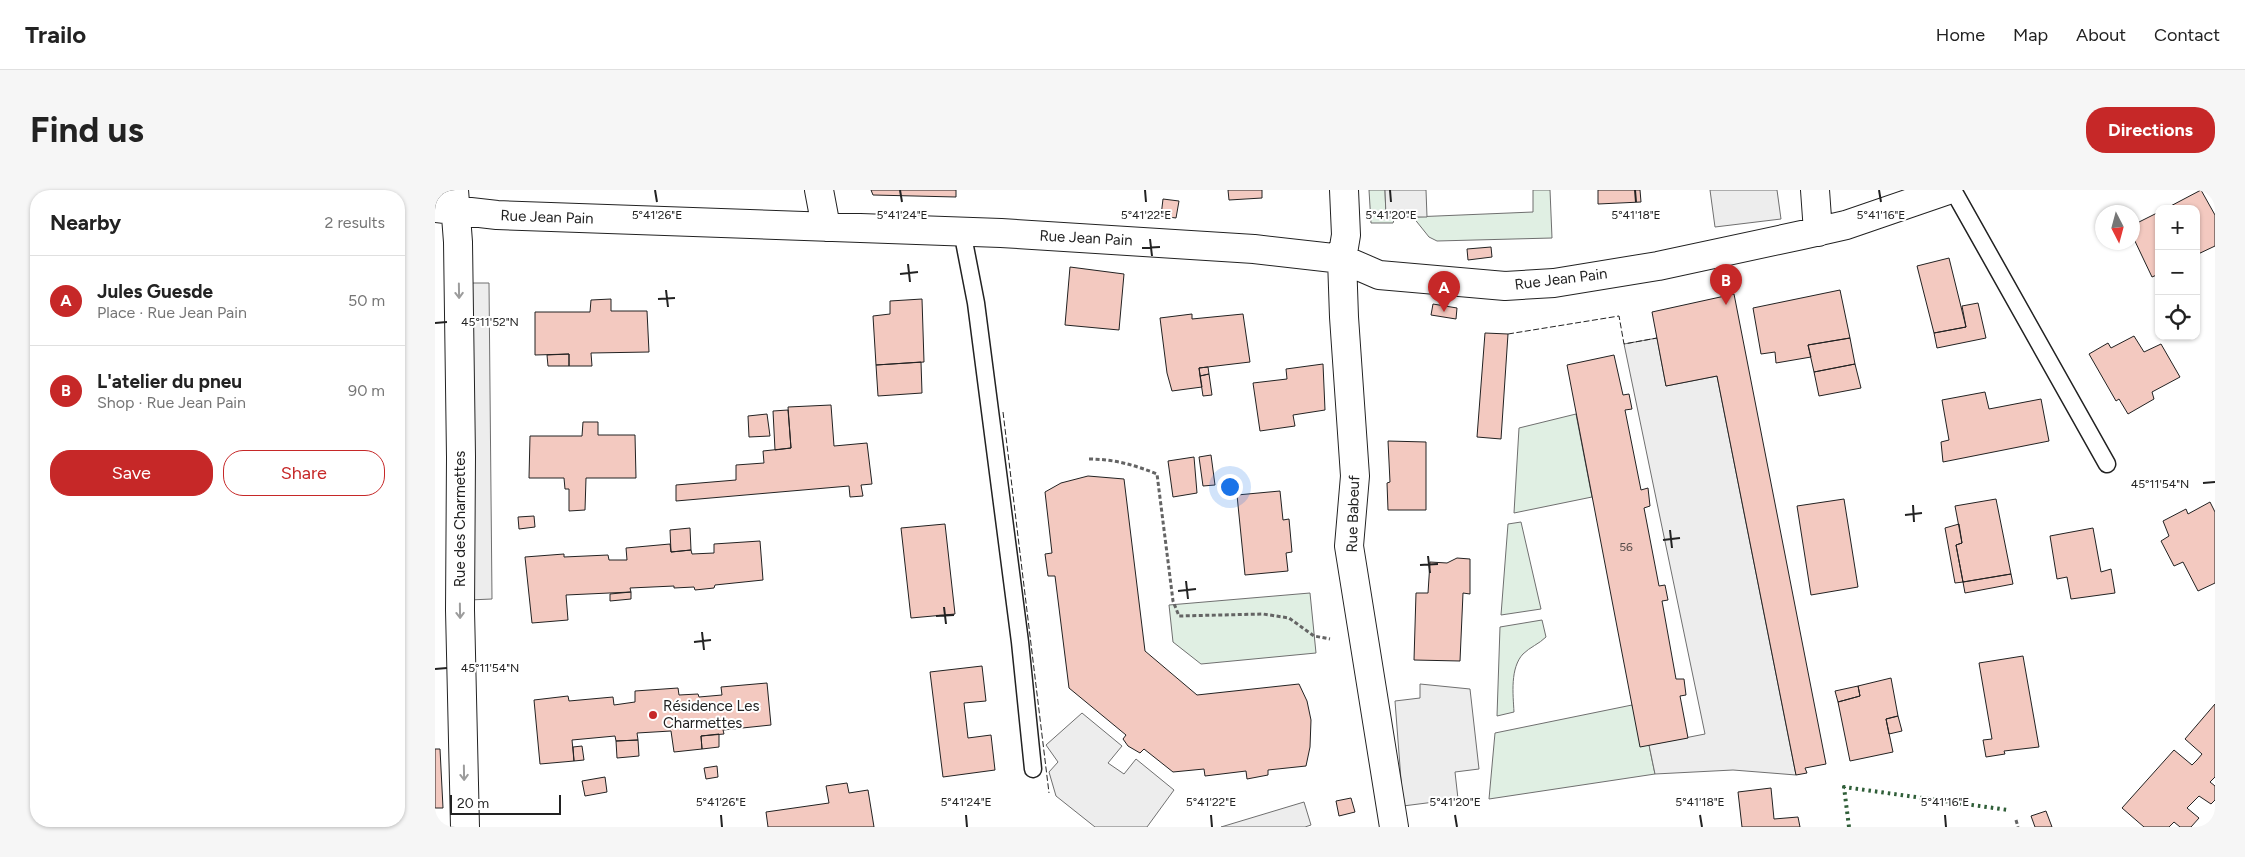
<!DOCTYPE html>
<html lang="en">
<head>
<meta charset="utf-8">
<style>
	body { margin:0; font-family:Figtree,sans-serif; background:#f6f6f6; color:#222 }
	.controls { position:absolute; right:15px; top:15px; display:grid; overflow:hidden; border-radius:10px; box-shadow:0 1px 4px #0004 }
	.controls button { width:45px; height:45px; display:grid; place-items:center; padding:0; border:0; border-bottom:1px solid #e0e0e0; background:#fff; color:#222; font:25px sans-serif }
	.compass { position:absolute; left:1660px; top:15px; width:45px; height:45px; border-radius:50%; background:#fff; box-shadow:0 1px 4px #0004; rotate:174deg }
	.scale { position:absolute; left:15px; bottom:12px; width:111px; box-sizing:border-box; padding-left:5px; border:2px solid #222; border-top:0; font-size:14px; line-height:18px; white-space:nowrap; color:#222; -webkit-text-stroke:4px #fff; paint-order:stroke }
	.you { position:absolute; left:794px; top:296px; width:18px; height:18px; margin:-12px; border:4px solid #fff; border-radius:50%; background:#1a73e8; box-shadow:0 0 0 8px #1a73e833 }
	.badge { display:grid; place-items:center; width:32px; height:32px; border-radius:50%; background:#c62828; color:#fff; font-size:16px; font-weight:700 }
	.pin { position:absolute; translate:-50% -41px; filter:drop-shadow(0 1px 2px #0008) }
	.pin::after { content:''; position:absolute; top:26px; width:18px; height:15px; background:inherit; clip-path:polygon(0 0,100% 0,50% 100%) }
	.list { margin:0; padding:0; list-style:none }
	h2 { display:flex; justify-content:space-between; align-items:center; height:65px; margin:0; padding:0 20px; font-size:21px }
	h2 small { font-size:16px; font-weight:400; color:#767676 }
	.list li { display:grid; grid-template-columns:32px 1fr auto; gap:15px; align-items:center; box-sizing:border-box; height:90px; padding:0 20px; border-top:1px solid #e0e0e0 }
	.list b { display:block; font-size:19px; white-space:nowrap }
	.list p { margin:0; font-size:16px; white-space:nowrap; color:#767676 }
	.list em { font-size:16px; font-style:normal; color:#767676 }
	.actions { display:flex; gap:10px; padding:15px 20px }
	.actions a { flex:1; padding:11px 0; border:1px solid #c62828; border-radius:20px; text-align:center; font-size:18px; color:#c62828 }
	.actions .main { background:#c62828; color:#fff }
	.icon { flex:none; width:28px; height:28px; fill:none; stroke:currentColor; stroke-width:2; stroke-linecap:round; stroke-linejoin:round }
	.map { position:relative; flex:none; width:1780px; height:637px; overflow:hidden; border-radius:20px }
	header { display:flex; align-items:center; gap:30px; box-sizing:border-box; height:70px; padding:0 25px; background:#fff; border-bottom:1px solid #e0e0e0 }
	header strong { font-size:24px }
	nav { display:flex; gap:28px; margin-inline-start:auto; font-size:18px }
	.intro { display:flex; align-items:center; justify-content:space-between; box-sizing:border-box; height:120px; padding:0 30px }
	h1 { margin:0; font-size:35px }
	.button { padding:12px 22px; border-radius:20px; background:#c62828; color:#fff; font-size:18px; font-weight:700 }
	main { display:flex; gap:30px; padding:0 30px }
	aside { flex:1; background:#fff; border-radius:20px; box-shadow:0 1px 4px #0004 }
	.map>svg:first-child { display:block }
	.green { fill:#e0efe3; stroke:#6f6f6f }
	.parking { fill:#ededed; stroke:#6f6f6f }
	.building { fill:#f3c9c0; stroke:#222 }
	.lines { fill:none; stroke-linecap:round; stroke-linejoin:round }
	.service-casing { stroke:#222; stroke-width:19 }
	.minor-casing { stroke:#222; stroke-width:30 }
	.path { stroke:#646464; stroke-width:3; stroke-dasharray:4 2.5; stroke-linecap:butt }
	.service { stroke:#fff; stroke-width:16 }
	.minor { stroke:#fff; stroke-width:28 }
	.hedge { stroke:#2f5e38; stroke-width:4; stroke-dasharray:2.5 4; stroke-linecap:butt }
	.fence { stroke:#222; stroke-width:1; stroke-dasharray:6 2.5; stroke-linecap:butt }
	.oneway { stroke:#9c9c9c }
	.ticks { fill:none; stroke:#222; stroke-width:2 }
	.poi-dot { fill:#c62828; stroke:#fff; stroke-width:2 }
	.labels { text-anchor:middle; stroke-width:4; stroke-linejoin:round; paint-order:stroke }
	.number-label { font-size:12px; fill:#564c4a }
	.street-label { font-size:15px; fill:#222; stroke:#fff }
	.poi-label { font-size:15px; fill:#222; stroke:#fff; text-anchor:start }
	.ticks-label { font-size:12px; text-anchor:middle; fill:#222; stroke:#fff; stroke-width:4; stroke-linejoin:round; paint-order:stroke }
</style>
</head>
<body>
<header>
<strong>Trailo</strong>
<nav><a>Home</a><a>Map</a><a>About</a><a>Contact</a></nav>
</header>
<div class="intro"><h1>Find us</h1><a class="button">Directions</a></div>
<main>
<aside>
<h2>Nearby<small>2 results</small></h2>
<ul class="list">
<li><span class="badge">A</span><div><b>Jules Guesde</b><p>Place · Rue Jean Pain</p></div><em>50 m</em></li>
<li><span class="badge">B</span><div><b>L'atelier du pneu</b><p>Shop · Rue Jean Pain</p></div><em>90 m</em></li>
</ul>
<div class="actions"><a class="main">Save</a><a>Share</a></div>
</aside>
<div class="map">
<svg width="1780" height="637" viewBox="0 0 1780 637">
	<rect width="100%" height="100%" fill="#fff"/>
	<!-- green -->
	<path class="green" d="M934 0H950L951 27H960L958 33H936Z
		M1098 0H1115L1117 48 1002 51 994 47 978 27 1098 22Z
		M1141 224 1157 307 1079 323 1084 238Z
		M1086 332 1106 419 1066 425 1073 334Z
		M875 403 881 463 766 474 738 452 734 415Z
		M1107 430 1111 447C1104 454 1095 457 1088 464 1075 478 1078 504 1079 522L1062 526 1065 437Z
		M1197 515 1214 555 1220 584 1054 609 1060 543Z"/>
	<!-- parking -->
	<path class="parking" d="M950 0H991L992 27H951Z
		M1275 0H1342L1346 29 1280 37Z
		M33 93H54L57 409 34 410Z
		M1222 148 1231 196 1282 186 1361 585 1298 580 1220 584 1214 555 1270 544 1189 154Z
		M985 494 1035 499 1044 579 1020 582 1023 609 968 616 960 511 985 508Z
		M647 523 687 556 673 573 689 584 701 569 739 600 712 637H660L621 606 614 582 623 572 611 555Z
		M869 612 876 635 870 637H786Z"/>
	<!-- building -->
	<path class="building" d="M436 0H521V7L438 5Z
		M793 0H827V8L794 10Z
		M1163 0H1205L1206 12 1163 14Z
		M1766 0 1780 25V56L1761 65V19H1730Z
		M728 9 744 11 741 28 726 26Z
		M1724 22V84L1717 87 1698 47V35Z
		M1056 57 1057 67 1033 70 1032 59Z
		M1514 68 1531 137 1499 143 1482 76Z
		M635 77 689 84 684 140 630 135Z
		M1405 100 1415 148 1373 155 1376 167 1341 173 1340 162 1326 164 1318 118Z
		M1299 104 1391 574 1370 578 1372 583 1361 585 1282 186 1231 196 1217 122Z
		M176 109V121H212L214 162 156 163 157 176H134V164L100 165V122H155L156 110Z
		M487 109 489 172 441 175 438 126 455 124V111Z
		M1543 113 1551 148 1502 158 1499 143 1531 137 1527 116Z
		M998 114 1022 118 1021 129 996 125Z
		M757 124V129L808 124 815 172 764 178 767 197 737 201 732 183 725 128Z
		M1050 143 1073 144 1066 249 1042 247Z
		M1699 146 1709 162 1726 154 1745 187 1717 202 1719 209 1693 224 1684 209 1681 211 1654 164 1673 153 1676 158Z
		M1415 148 1420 174 1379 182 1373 155Z
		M134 164V176H113L112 165Z
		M1179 165 1188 205 1194 204 1197 219 1190 220 1206 300 1213 298 1215 316 1209 318 1224 396 1230 395 1233 410 1227 411 1241 489H1249L1251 505 1245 506 1253 548 1205 557 1132 175Z
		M486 172 487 203 443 206 441 175Z
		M888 174 890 220 858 225 860 236 825 241 818 193 852 189 851 179Z
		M1420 174 1426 198 1384 206 1379 182Z
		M773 177 774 184 765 186 764 178Z
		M774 184 777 205 768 206 765 186Z
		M1550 202 1554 219 1606 209 1614 251 1508 272 1506 252 1514 250 1507 210Z
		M396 215 399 256 432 253 437 294 426 295 428 306 415 307 414 296 241 311V295L301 290V275L329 273 328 261 356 258 353 217Z
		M353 220 356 258 340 260 338 221Z
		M332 224 335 246 314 247 313 226Z
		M148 232H163V245H200L201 288H151L150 320 134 321V299H130L129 288H94L95 246H147Z
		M953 251 991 252V320H953L952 293 955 292Z
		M776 265 780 295 768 296 764 267Z
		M759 267 762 303 738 307 733 271Z
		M653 286 689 289 710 461 762 505 864 494 872 511 876 530 875 557 871 576 833 580V585L812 589 811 581 770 586 769 579 738 582 709 559 705 563 693 556 688 549 691 545 634 498 620 386H613L610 364 617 363 610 302 626 293Z
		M845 301 848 330 854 329 857 362 851 363 853 381 810 385 802 305Z
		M1409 309 1423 397 1376 405 1362 316Z
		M1561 309 1576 384 1528 392 1521 355 1527 353 1520 316Z
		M1775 312 1780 322V393L1763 401 1748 372 1739 376 1726 351 1734 346 1728 331 1751 319 1753 324Z
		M99 326 100 337 84 339 83 327Z
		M510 334 520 424 476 428 466 338Z
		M1524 334 1527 353 1521 355 1528 392 1520 393 1510 338Z
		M255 338 256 360 236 362 235 340Z
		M1658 338 1666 382 1676 379 1680 403 1636 409 1632 387 1622 389 1615 346Z
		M325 351 328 390 280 395 279 398 260 400 259 397 239 398V396L195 398 196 402 131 405 133 430 97 433 90 367 129 364V367L173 365 174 370H192L191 358 235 354 236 362 256 360 257 364 279 363V354Z
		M1022 368 1035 369V404L1028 403 1025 471 979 470 981 403H993L995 372 1012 373Z
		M1576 384 1578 394 1530 403 1528 392Z
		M196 402V409L175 411V404Z
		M1588 466 1604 557 1569 561 1570 564 1551 567 1548 550 1557 549 1544 473Z
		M547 476 551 511 529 513 533 548 556 545 560 580 508 587 495 482Z
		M1456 488 1463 526 1451 529 1458 562 1415 571 1403 512 1425 506 1423 496Z
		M332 493 336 535 288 540 289 544 266 546 267 559 239 562 236 541 202 543 203 550 181 551 180 546 137 550 139 571 105 574 99 510 133 506 134 511 178 507 179 515 200 512V501L243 498 244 505 263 504 264 507 287 505 286 497Z
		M1423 496 1425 506 1403 512 1400 501Z
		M1780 514V587L1775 592 1780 596V610L1776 614 1764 606 1752 618 1764 628 1756 637H1745L1739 632 1734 637H1709L1687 618 1739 560 1757 575 1762 570 1767 564 1750 549Z
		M1463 526 1467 541 1454 544 1451 529Z
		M284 544V557L267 559 266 546Z
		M203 550 204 566 182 568 181 551Z
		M147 556 149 570 139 571 138 557Z
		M0 559H5L8 618H0Z
		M282 576 283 587 271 589 269 578Z
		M170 587 172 602 150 606 147 591Z
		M412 593 414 603 433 600 439 637H333L331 622 394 613 391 596Z
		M1336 598 1339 629 1363 627 1365 637H1307L1303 602Z
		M916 608 920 622 904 626 901 611Z
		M1611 621 1617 637H1600L1596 626Z"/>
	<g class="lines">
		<defs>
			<path id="service" d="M1518 0 1672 274
				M527 41 541 113 585 452 598 579"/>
			<path id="minor" d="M19 0 23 52 26 267 25 420 30 637
				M384 0 391 37
				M909 0 911 45 907 69 909 127 920 286 914 356 959 637
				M1380 0 1383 42
				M0 18 62 25 566 43 819 59 907 69 944 85 1070 96 1119 93 1223 76 1367 45 1411 35 1513 0"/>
		</defs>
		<!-- service casing -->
		<use href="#service" class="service-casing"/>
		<!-- minor casing -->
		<use href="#minor" class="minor-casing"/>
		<!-- path -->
		<path class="path" d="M654 269C678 269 700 275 722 284L738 411 744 426 828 424 854 428 879 446 895 449
			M1581 630 1583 637"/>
		<!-- service -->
		<use href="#service" class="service"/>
		<!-- minor -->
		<use href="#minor" class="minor"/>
		<!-- hedge -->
		<path class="hedge" d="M1414 637 1409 597 1573 620"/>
		<!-- fence -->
		<path class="fence" d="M1073 144 1184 126 1189 154 1222 148
			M568 222 614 603"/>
	</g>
	<!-- one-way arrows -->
	<defs><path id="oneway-shaft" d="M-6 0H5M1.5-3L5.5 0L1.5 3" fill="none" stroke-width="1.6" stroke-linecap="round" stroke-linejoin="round" transform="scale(1.25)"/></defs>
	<g class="oneway">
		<use href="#oneway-shaft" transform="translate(24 101) rotate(89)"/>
		<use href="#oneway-shaft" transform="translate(25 421) rotate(89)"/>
		<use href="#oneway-shaft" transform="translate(29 583) rotate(89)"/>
	</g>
	<!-- ticks -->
	<path class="ticks" d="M220 0 222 12M465 0 467 12M710 0 711 12M955 0 956 12M1200 0 1201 12M1444 0 1446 12M715 49 717 66M707 58 725 57M473 74 475 92M465 84 483 82M231 100 233 117M223 109 240 108M0 133 12 132M1768 293 1780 292M1478 315 1479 332M1470 325 1487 323M1235 340 1237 358M1228 350 1245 348M993 366 995 383M985 375 1003 374M751 391 753 409M743 401 761 399M509 417 511 434M501 426 519 425M267 442 269 460M259 452 276 450M0 479 12 478M286 625 287 637M531 625 532 637M776 625 777 637M1020 625 1022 637M1265 625 1267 637M1510 625 1511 637"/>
	<!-- markers -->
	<circle class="poi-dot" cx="218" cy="525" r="5"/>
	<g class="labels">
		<!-- number labels -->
		<g class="number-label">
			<text x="1191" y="361">56</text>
		</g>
		<!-- street labels -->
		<g class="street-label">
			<text transform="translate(112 27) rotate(2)" y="5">Rue Jean Pain</text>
			<text transform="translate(651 48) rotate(3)" y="5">Rue Jean Pain</text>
			<text transform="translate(1126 89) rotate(-7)" y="5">Rue Jean Pain</text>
			<text transform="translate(918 324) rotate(-88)" y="5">Rue Babeuf</text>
			<text transform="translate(25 329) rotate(-90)" y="5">Rue des Charmettes</text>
		</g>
		<!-- poi labels -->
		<g class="poi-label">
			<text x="228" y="521">Résidence Les<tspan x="228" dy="17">Charmettes</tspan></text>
		</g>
	</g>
	<g class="ticks-label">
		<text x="222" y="29">5°41'26"E</text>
		<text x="467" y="29">5°41'24"E</text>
		<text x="711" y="29">5°41'22"E</text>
		<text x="956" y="29">5°41'20"E</text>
		<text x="1201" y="29">5°41'18"E</text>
		<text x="1446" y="29">5°41'16"E</text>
		<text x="55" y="136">45°11'52"N</text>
		<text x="1725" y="298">45°11'54"N</text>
		<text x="55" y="482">45°11'54"N</text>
		<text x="286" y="616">5°41'26"E</text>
		<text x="531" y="616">5°41'24"E</text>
		<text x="776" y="616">5°41'22"E</text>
		<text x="1020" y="616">5°41'20"E</text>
		<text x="1265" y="616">5°41'18"E</text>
		<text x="1510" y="616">5°41'16"E</text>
	</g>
</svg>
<div class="controls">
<button>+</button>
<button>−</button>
<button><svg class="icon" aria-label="locate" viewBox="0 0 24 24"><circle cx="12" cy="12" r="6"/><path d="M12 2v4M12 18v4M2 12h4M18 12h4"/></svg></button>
</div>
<svg class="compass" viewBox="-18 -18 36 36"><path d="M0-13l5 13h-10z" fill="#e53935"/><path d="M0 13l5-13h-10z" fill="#767676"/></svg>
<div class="scale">20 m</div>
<div class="you"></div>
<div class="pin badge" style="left:1009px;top:122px">A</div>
<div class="pin badge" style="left:1291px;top:115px">B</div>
</div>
</main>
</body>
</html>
